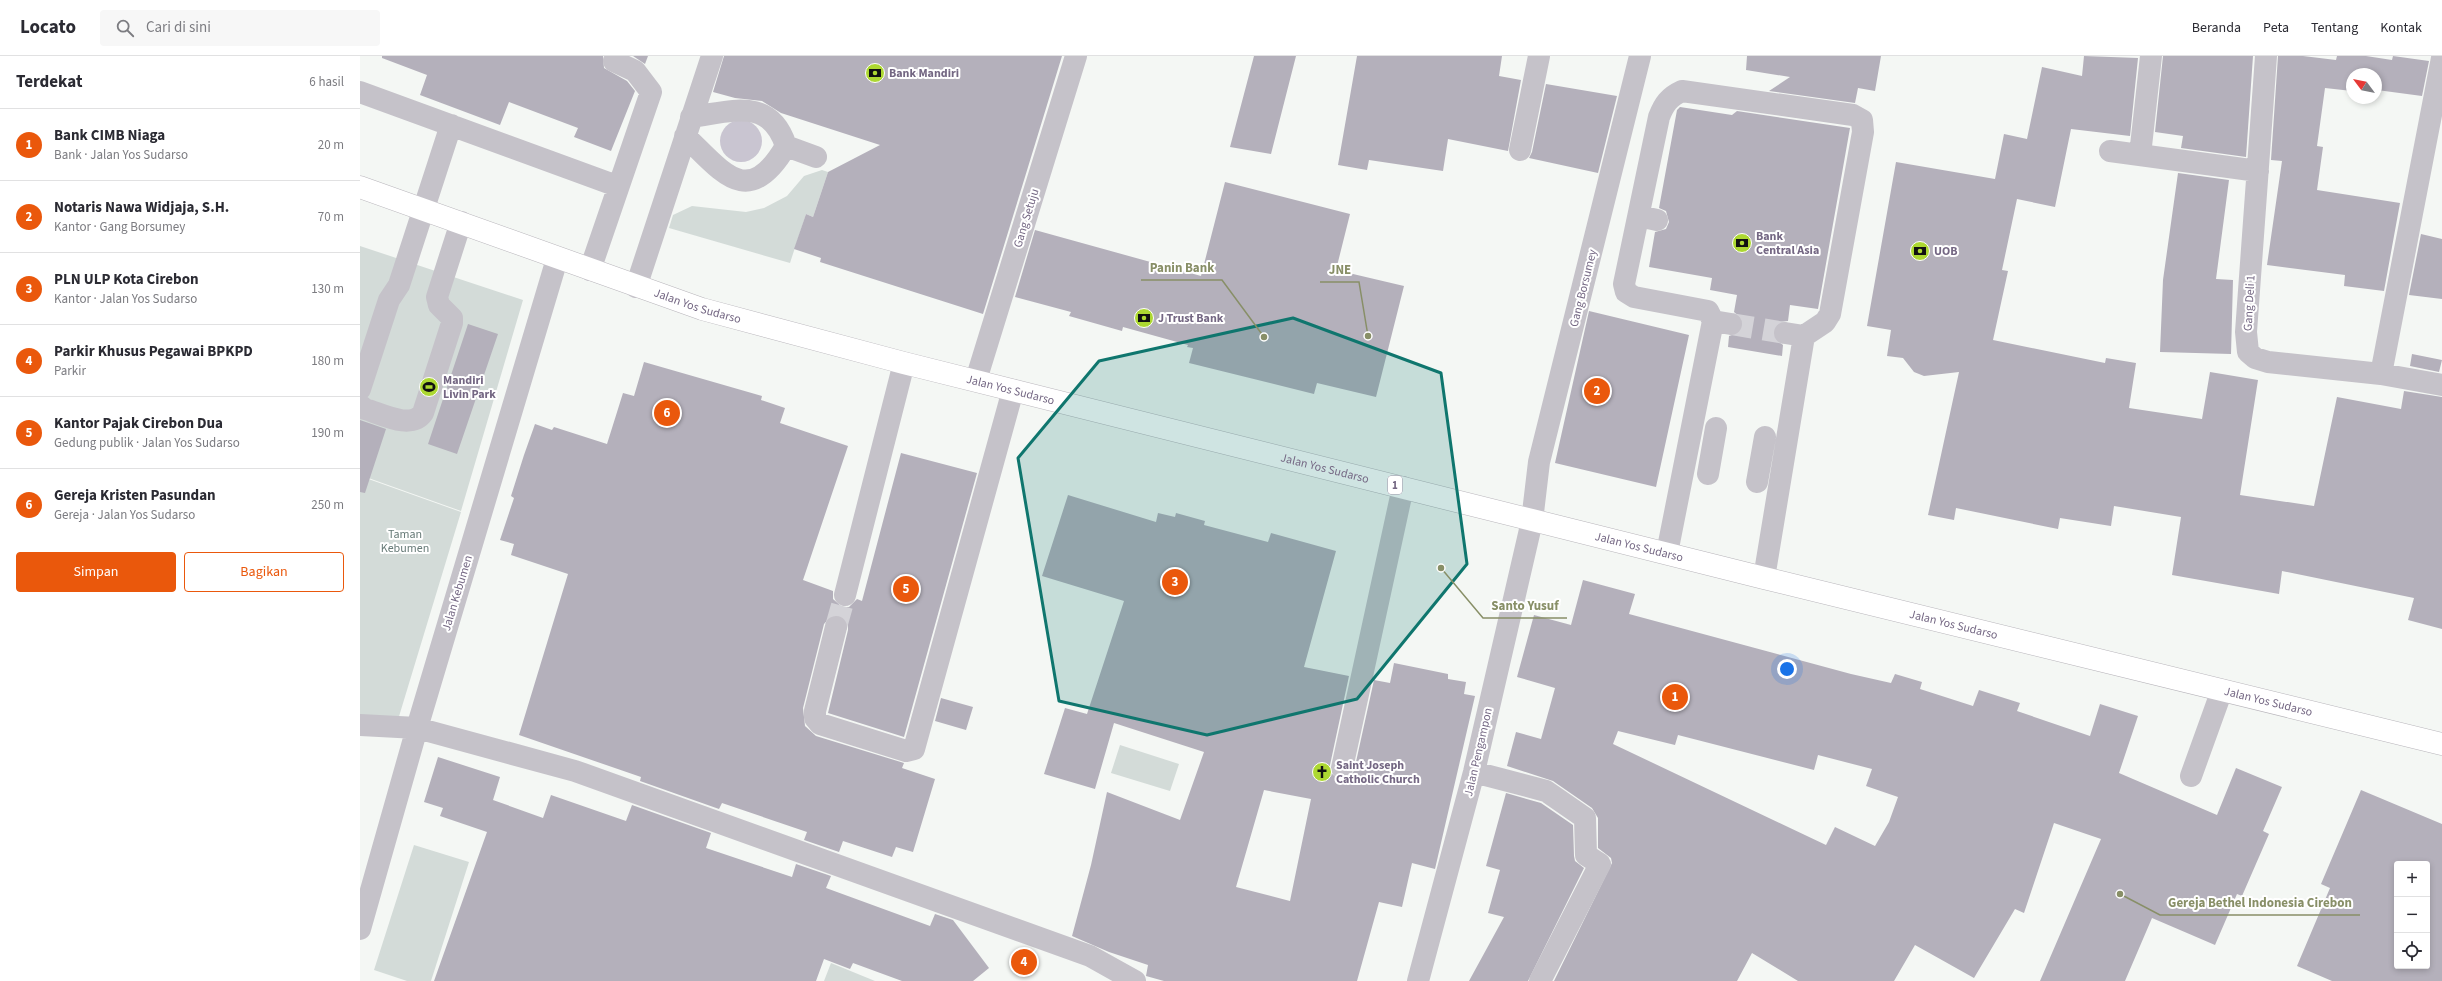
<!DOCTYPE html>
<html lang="id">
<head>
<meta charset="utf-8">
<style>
	body { margin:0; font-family:"Source Sans 3",sans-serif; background:#f7f7f7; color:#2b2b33 }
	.controls { position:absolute; right:12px; bottom:12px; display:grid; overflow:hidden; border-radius:4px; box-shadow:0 2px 6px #0003 }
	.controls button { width:36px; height:36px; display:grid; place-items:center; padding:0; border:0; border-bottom:1px solid #e1e1e2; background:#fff; color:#2b2b33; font:20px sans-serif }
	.compass { position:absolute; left:1986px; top:12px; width:36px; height:36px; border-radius:50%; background:#fff; box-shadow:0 2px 6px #0003; rotate:302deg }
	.you { position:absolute; left:1427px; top:613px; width:14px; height:14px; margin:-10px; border:3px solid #fff; border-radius:50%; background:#1a73e8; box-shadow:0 0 0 6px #1a73e833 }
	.badge { display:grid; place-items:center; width:26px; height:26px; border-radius:50%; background:#ea580c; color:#fff; font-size:13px; font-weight:700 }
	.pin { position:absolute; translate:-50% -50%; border:2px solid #fff; box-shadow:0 1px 4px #0006 }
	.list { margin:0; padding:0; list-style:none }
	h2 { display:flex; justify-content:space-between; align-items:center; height:52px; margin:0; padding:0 16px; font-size:17px }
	h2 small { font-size:13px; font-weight:400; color:#7c7c81 }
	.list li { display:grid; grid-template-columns:26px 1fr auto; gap:12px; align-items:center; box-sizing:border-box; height:72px; padding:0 16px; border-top:1px solid #e1e1e2 }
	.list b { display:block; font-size:15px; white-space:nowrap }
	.list p { margin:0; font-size:13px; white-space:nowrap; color:#7c7c81 }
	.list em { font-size:13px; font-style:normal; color:#7c7c81 }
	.actions { display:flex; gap:8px; padding:12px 16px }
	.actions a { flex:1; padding:9px 0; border:1px solid #ea580c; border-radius:4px; text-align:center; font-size:14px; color:#ea580c }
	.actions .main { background:#ea580c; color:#fff }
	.icon { flex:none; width:22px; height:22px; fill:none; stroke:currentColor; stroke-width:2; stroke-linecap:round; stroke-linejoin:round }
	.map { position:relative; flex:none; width:2082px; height:925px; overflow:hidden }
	header { display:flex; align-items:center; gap:24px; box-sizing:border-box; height:56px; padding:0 20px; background:#fff; border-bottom:1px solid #e1e1e2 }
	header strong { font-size:19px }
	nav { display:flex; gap:22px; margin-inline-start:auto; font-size:14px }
	.search { width:280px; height:36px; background:#f7f7f7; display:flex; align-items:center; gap:10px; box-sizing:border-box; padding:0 14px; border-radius:4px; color:#7c7c81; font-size:15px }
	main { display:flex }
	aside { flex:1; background:#fff }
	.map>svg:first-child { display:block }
	.green { fill:#d3dbd8 }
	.water { fill:#c9c5d1 }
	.building { fill:#b4b0bb; fill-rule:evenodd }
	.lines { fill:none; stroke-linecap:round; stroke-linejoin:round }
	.minor-tunnel { stroke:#d4d3d8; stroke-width:22; stroke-dasharray:22 11; stroke-linecap:butt }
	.highway-casing { stroke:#b8b5bb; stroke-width:23 }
	.minor { stroke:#c5c2c9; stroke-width:22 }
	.highway { stroke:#fff; stroke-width:22 }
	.marked { fill:#0f766e; fill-opacity:0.2; stroke:#0f766e; stroke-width:3; stroke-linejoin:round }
	.labels { text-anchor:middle; stroke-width:4; stroke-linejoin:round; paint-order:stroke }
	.shield { fill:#fff; stroke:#9e95a8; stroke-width:1 }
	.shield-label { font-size:11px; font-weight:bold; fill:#746783 }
	.poi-label { font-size:12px; font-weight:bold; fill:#746783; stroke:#fff; text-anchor:start }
	.street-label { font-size:12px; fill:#746783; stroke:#fff }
	.park-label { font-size:12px; fill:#667a77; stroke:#fff }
	.leader { fill:none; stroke:#888f67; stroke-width:1.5 }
	.callout-dot { fill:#888f67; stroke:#fff; stroke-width:1.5 }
	.callout-label { font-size:13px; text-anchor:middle; font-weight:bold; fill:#888f67; stroke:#fff; stroke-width:4; stroke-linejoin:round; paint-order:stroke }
</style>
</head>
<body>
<header>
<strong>Locato</strong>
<div class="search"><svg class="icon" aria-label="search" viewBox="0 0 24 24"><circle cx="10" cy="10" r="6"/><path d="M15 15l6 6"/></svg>Cari di sini</div>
<nav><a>Beranda</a><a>Peta</a><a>Tentang</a><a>Kontak</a></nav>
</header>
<main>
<aside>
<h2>Terdekat<small>6 hasil</small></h2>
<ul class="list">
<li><span class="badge">1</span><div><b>Bank CIMB Niaga</b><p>Bank · Jalan Yos Sudarso</p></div><em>20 m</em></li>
<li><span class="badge">2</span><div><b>Notaris Nawa Widjaja, S.H.</b><p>Kantor · Gang Borsumey</p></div><em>70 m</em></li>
<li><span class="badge">3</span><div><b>PLN ULP Kota Cirebon</b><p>Kantor · Jalan Yos Sudarso</p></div><em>130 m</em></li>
<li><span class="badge">4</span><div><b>Parkir Khusus Pegawai BPKPD</b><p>Parkir</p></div><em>180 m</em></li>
<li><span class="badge">5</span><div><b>Kantor Pajak Cirebon Dua</b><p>Gedung publik · Jalan Yos Sudarso</p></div><em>190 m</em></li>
<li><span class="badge">6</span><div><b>Gereja Kristen Pasundan</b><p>Gereja · Jalan Yos Sudarso</p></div><em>250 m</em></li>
</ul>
<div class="actions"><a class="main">Simpan</a><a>Bagikan</a></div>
</aside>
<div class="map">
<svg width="2082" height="925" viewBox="0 0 2082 925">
	<rect width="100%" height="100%" fill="#f4f7f4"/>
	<!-- green -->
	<path class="green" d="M462 114 468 116 453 161 446 158 430 207 309 172 313 159 332 150 386 156 404 152 427 140 444 120Z
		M0 190 163 244 101 455 0 419Z
		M0 420 101 456 37 667 0 663Z
		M760 689 819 708 810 735 751 717Z
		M54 789 109 806 71 925H47L14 914Z
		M471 907 515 925H464Z"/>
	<!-- water -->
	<path class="water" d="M360 85a21 21 0 1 1 42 0a21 21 0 1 1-42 0Z"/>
	<!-- building -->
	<path class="building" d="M22 0H243L244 12 267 25 275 35 251 95 214 81 218 72 149 46 140 69 60 39 67 19 22 2Z
		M273 0H288L285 8Z
		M364 0H702L623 258 460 206 461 202 434 193 446 158 453 161 468 116 520 89 421 57 402 45 375 42 353 36Z
		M894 0H936L911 98 870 91Z
		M997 0H1142L1139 20 1161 24 1148 95 1088 83 1083 115 1009 104 1007 114 978 109Z
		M1387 0H1521L1515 35 1498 32 1495 47 1409 35 1430 21 1386 14Z
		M1724 0 1778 2 1770 80 1711 73 1695 151 1657 143 1642 214 1648 215 1633 284 1745 307 1746 302 1776 307 1769 352 1842 363 1850 316 1898 324 1880 439 1954 450 1977 341 2041 353 2044 335 2082 341V573L2048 564 2054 542 1922 515 1919 538 1812 519 1821 461 1754 450 1751 470 1700 462 1698 473 1596 452 1594 464 1568 459 1599 316 1564 320 1554 316 1543 302 1527 300 1531 274 1507 270 1536 106 1635 123 1644 78 1667 83 1682 11 1722 20Z
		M1803 0H1893L1886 101 1821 92 1823 80 1795 76Z
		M1918 0H1943L1976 4 1977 0H2006L2032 4 2033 0 2069 5 2062 40 2017 34 2016 38V18H1992V35L1965 32 1957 90 1963 91 1957 134 2040 147 2024 235 1984 230 1985 219 1907 209 1922 105 1911 104Z
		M1186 28 1257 40 1238 117 1169 102 1172 96Z
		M1320 51 1372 59 1377 55 1490 72 1458 253 1430 249 1428 265 1420 266 1413 275 1414 282 1423 289 1422 300 1368 291 1369 280 1381 276 1383 264 1374 256 1377 239 1350 234 1352 222 1289 211 1295 176 1306 173 1309 166 1306 155 1299 152 1317 54Z
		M1818 117 1869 124 1856 223 1873 224 1871 298 1800 296 1803 224Z
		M865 126 990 158 976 214 1044 230 1016 341 957 327 954 338 829 307 833 292 827 291 828 289 763 271 762 275 709 260 711 256 655 241 675 174 841 220Z
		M2061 178 2082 183V243L2049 239Z
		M1229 255 1329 279 1296 431 1195 407Z
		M108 268 138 278 97 398 68 388Z
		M2052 298 2082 304 2079 316 2050 310Z
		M284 306 402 340 401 344 425 352 420 367 488 390 443 524 473 535V543L482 551H489L497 543 502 545 541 397 617 417 544 681 468 657 488 574V567L479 559H472L464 568 443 652 445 670 456 680 544 707 542 712 575 723 553 796 536 791 532 801 483 785 479 796 444 784 447 776 362 747 359 753 280 725 281 721 159 679 208 518 151 499 154 488 140 484 154 442 151 440 164 399 175 368 192 374 194 371 247 388 263 337 274 340Z
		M0 364 26 373 5 437 0 436Z
		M708 439 796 466 798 457 815 461 816 457 845 465 844 469 908 486 911 477 976 495 944 611 989 620 970 709V716L979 724H986L994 715 1014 624 1030 627 1034 607 1088 618V623L1106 626 1104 638 1115 640 1075 813 1052 807 1042 851 1019 846 997 925H804L786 920 788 909 749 896 712 880 731 809 747 736 820 764 844 696 754 667 735 733 684 718 705 652 727 658 764 545 682 520ZM904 734 951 743 930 845 876 831Z
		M1223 524 1275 538 1269 558 1491 618 1531 627 1535 618 1562 626 1560 633 1613 650 1619 634 1660 647 1657 655 1730 680 1740 648 1778 660 1759 717 1857 759 1876 712 1922 731 1903 775 1909 778 1882 840 1877 838 1855 889 1792 862 1765 925H1680L1741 783 1694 767 1664 857 1655 853 1614 922 1555 889 1534 925H1438L1392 897 1377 925H1194L1252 807 1251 802 1238 792V762L1232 752 1193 725 1147 710 1156 676 1181 683 1195 632 1157 621 1174 559 1211 569ZM1258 675 1315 689 1318 679 1454 714 1458 699 1512 713 1506 730 1538 741 1529 766 1515 790 1475 771 1466 789 1253 688Z
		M581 642 613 651 606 674 575 665Z
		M78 701 140 721 133 744 183 762 191 739 266 765 272 749 351 777 346 792 432 821 436 808 471 820 466 832 570 870 575 858 593 864 629 912 613 925H542L493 907 490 913 464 903 456 925H74L127 776 80 760 83 752 64 746Z
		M2001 734 2082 768V925H1972L1937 910 1970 832 1961 828ZM2037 808H2067V910H2037Z
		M1146 737 1181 747 1213 769 1214 800 1215 805 1224 812 1168 925H1109L1144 861 1128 857 1140 814 1126 810Z"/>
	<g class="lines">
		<!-- minor-tunnel -->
		<path class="minor-tunnel" d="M1371 268 1425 277
			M476 571 485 539"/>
		<defs>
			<g id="highway">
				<path id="s1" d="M0 131 342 253 544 307 1404 522 2082 688"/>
			</g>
		</defs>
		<!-- highway casing -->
		<use href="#highway" class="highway-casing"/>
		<!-- minor -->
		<path class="minor" d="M1906 0 1886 276 1888 296 1895 302 1908 306 2021 318 2082 329
			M0 36 257 130
			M331 61C371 56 410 40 426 90
			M325 80C362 115 388 155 426 90L456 101
			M1160 94 1179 0
			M1750 95 1898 115
			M1780 99 1791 0
			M1279 160 1297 164
			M230 214 291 36 275 15 254 5
			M276 231 352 0
			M1353 265 1371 268
			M2021 318 2082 2
			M616 324 716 0
			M0 333 29 244 39 229 91 69
			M0 349 5 353C22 358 51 374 63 357L92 267V262L79 249 77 241 101 166
			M1348 418 1356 372
			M1397 426 1405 381
			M1307 497 1353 265 1348 255 1274 241 1266 236 1264 228 1299 61C1304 48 1309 41 1322 35L1493 59 1502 64 1503 76 1470 258 1465 266 1444 280 1425 277
			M1404 522 1444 280
			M485 539 544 307
			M476 571 455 655V662L460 668 546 695 554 693 653 334
			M0 669 57 672 215 715 730 900 775 925
			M982 712 1043 431
			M1114 716 1186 735 1225 762 1226 799 1240 808 1180 925
			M1831 720 1862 634
			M0 873 57 672 197 203
			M1058 925 1114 716 1172 465 1179 406 1280 0"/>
		<!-- highway -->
		<use href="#highway" class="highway"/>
	</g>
	<!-- marked area -->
	<path class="marked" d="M933 262 1081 317 1107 508 997 643 847 679 699 645 658 402 739 305Z"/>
	<!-- icons -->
	<defs>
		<symbol id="bank-disc" viewBox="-11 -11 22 22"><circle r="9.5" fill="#add832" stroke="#fff"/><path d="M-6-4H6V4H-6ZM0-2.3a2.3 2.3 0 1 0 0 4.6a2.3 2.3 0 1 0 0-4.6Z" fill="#111"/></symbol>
		<symbol id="stadium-disc" viewBox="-11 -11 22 22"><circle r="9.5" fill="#add832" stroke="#fff"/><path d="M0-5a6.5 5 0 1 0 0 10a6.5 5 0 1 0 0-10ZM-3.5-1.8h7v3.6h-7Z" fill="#111"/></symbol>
		<symbol id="church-disc" viewBox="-11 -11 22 22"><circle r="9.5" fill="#add832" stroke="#fff"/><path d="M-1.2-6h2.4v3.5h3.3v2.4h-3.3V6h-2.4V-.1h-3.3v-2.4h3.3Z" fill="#111"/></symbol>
	</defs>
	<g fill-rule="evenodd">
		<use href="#bank-disc" x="504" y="6" width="22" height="22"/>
		<use href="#bank-disc" x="1371" y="176" width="22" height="22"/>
		<use href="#bank-disc" x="1549" y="184" width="22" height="22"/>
		<use href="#bank-disc" x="773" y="251" width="22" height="22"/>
		<use href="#stadium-disc" x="58" y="320" width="22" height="22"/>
		<use href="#church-disc" x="951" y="705" width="22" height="22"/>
	</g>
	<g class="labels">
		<!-- shield labels -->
		<rect class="shield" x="1028" y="420" width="14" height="18" rx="3"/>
		<g class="shield-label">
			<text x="1035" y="433">1</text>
		</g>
		<!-- poi labels -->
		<g class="poi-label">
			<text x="529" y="21">Bank Mandiri</text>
			<text x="1396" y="184">Bank<tspan x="1396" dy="14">Central Asia</tspan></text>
			<text x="1574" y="199">UOB</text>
			<text x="798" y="266">J Trust Bank</text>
			<text x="83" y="328">Mandiri<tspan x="83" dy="14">Livin Park</tspan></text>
			<text x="976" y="713">Saint Joseph<tspan x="976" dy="14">Catholic Church</tspan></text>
		</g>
		<!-- street labels -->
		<g class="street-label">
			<text transform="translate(666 162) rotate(-73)" y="4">Gang Setuju</text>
			<text transform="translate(1223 232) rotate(-76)" y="4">Gang Borsumey</text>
			<text transform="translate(1889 247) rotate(-87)" y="4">Gang Deli 1</text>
			<text dy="4" stroke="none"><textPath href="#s1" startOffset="358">Jalan Yos Sudarso</textPath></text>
			<text dy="4" stroke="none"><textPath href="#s1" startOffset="682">Jalan Yos Sudarso</textPath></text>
			<text dy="4" stroke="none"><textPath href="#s1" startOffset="1006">Jalan Yos Sudarso</textPath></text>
			<text dy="4" stroke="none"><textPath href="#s1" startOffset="1330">Jalan Yos Sudarso</textPath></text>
			<text transform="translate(97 537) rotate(-73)" y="4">Jalan Kebumen</text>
			<text dy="4" stroke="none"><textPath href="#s1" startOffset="1654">Jalan Yos Sudarso</textPath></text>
			<text dy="4" stroke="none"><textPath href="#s1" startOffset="1978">Jalan Yos Sudarso</textPath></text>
			<text transform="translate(1118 696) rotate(-77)" y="4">Jalan Pengampon</text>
		</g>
		<!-- park labels -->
		<g class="park-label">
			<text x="45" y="482">Taman<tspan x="45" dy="14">Kebumen</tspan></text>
		</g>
	</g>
	<!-- callouts -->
	<path class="leader" d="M904 281L862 224H781M1008 280L999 226H960M1081 512L1123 562H1207M1760 838L1800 859H2000"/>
	<g class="callout-dot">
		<circle cx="904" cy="281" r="4"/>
		<circle cx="1008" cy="280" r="4"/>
		<circle cx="1081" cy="512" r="4"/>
		<circle cx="1760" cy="838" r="4"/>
	</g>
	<g class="callout-label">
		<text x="822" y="216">Panin Bank</text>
		<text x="980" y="218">JNE</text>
		<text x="1165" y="554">Santo Yusuf</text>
		<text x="1900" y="851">Gereja Bethel Indonesia Cirebon</text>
	</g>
</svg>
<div class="controls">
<button>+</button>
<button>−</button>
<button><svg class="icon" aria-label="locate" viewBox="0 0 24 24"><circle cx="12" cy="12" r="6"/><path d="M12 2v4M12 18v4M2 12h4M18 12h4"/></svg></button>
</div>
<svg class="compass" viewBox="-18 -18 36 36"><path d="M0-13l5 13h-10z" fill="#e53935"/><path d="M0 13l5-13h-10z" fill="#7c7c81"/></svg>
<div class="you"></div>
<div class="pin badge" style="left:1315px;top:641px">1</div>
<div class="pin badge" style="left:1237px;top:335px">2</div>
<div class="pin badge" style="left:815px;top:526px">3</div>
<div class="pin badge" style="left:664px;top:906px">4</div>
<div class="pin badge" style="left:546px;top:533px">5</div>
<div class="pin badge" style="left:307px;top:357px">6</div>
</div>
</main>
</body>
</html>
